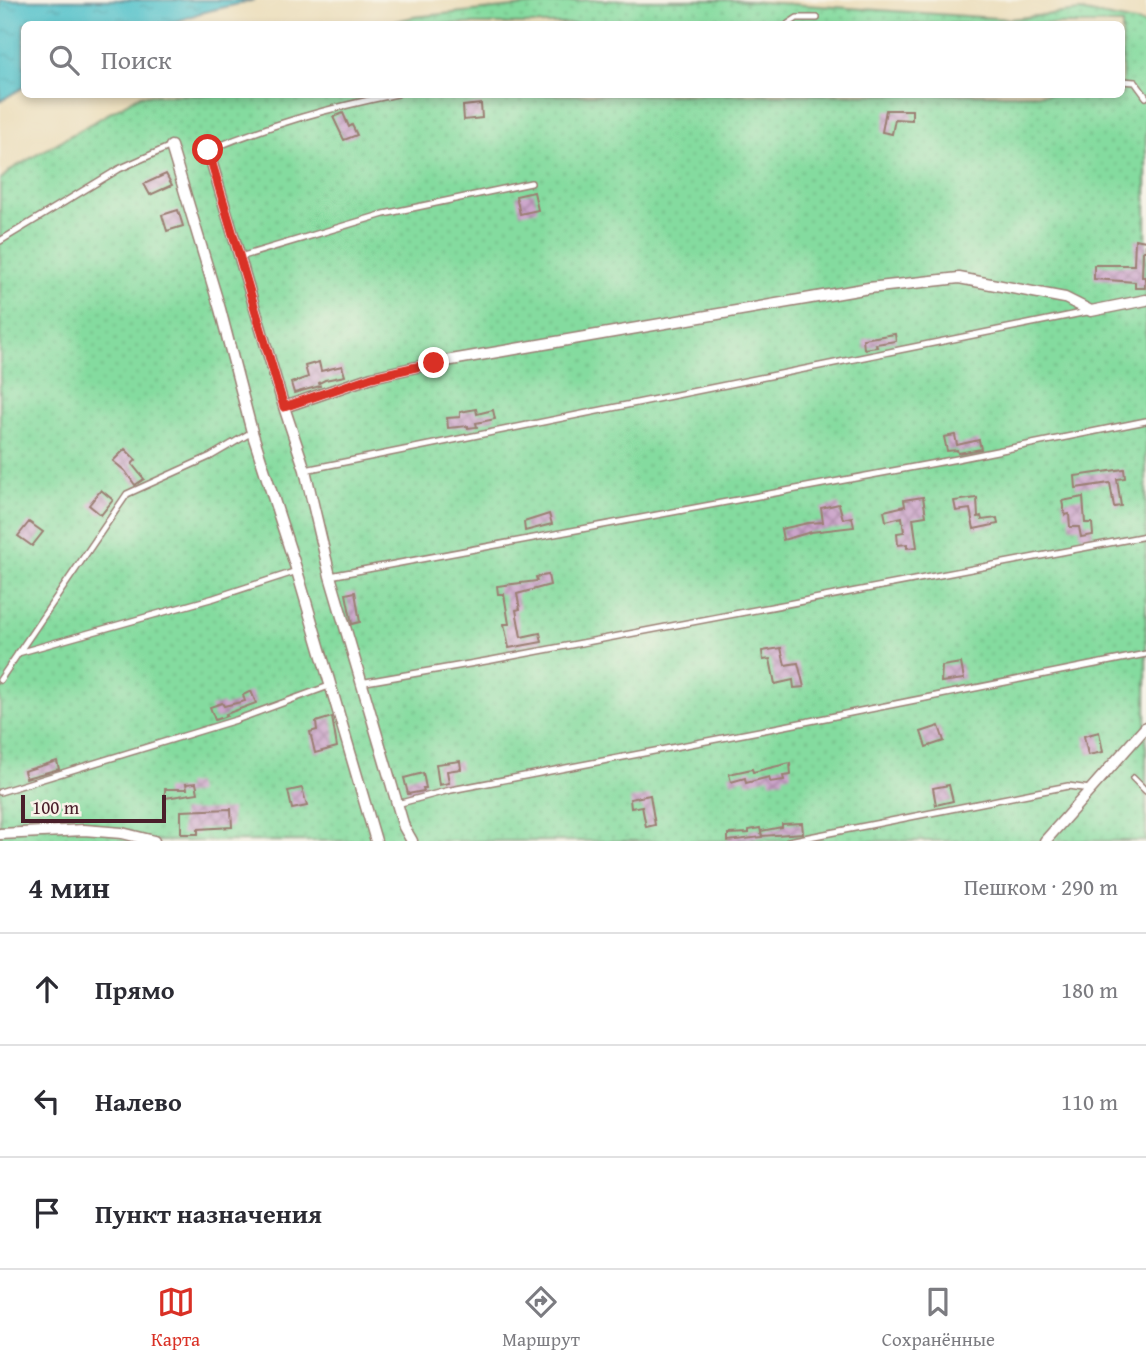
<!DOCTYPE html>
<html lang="ru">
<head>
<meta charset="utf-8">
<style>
	body { margin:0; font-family:"Gentium Book Plus",serif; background:#f2f2f3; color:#2b2b33 }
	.scale { position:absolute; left:21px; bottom:18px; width:145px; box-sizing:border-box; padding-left:7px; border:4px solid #4a1f2b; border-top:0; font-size:19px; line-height:24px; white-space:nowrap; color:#4a1f2b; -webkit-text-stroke:5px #f7f3e8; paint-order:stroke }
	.stop { position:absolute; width:21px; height:21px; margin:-16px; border:5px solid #d93025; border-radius:50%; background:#fff }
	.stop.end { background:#d93025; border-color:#fff; box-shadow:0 2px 7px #0008 }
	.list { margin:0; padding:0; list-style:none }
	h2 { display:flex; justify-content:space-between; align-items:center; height:91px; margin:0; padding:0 28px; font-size:30px }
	h2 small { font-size:23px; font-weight:400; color:#7c7c81 }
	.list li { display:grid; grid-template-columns:46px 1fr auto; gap:21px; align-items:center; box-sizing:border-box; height:112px; padding:0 28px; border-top:2px solid #e1e1e2 }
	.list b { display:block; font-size:26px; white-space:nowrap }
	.list em { font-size:23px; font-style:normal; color:#7c7c81 }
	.icon { flex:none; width:38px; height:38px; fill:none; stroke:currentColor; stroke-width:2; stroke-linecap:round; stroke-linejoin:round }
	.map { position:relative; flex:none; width:1146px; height:841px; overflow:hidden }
	.search { position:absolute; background:#fff; box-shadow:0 4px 10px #0003; left:21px; right:21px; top:21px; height:77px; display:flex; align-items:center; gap:18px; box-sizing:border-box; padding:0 24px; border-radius:10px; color:#7c7c81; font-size:26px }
	.sheet { height:427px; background:#fff }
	nav { display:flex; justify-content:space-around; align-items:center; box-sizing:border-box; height:98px; border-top:2px solid #e1e1e2; background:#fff; font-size:19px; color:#7c7c81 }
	nav a { display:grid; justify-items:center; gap:4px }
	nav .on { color:#d93025 }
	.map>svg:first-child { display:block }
	.garden { fill:url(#garden-dots); stroke:#677d65; stroke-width:2 }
	.water { fill:url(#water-ripples); stroke:#4f707b; stroke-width:2 }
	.building { fill:url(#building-cross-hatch) }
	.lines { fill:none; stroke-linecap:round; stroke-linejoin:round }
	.service-casing { stroke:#9b7e73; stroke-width:8 }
	.minor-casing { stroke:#9b7e73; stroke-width:13 }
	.service { stroke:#fff; stroke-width:5 }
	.minor { stroke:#fff; stroke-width:10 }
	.route { stroke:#d93025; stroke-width:9 }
</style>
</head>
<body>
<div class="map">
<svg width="1146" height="841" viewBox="0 0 1146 841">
	<defs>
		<pattern id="garden-dots" width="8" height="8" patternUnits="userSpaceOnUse" patternTransform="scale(1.75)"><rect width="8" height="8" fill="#84db9f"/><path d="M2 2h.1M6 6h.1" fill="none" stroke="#74bc89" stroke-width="1.8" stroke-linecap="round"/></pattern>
		<pattern id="water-ripples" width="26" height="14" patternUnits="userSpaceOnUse" patternTransform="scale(1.75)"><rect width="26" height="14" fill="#54c2cb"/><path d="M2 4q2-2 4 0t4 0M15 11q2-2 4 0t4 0" fill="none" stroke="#4ba6ae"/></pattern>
		<pattern id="building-cross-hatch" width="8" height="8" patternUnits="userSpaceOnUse" patternTransform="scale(1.75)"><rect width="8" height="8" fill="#cca5cb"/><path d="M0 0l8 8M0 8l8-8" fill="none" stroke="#a886a5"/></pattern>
	</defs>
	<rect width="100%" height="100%" fill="#f7f3e8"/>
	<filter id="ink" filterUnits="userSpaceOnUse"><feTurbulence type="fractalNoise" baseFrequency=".0143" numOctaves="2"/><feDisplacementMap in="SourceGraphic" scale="14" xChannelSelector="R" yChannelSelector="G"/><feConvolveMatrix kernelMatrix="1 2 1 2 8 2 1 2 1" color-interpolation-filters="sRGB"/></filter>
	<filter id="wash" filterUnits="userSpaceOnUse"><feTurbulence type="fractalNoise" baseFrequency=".00686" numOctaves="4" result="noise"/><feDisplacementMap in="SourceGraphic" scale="28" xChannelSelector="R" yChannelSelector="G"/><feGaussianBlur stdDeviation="1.57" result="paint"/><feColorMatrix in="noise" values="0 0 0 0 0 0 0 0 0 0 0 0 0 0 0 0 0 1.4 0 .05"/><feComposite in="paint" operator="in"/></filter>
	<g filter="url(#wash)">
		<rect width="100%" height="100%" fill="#ecdebb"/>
		<!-- garden -->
		<path class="garden" d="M586 0H732L1010 19 1080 11 1146 24V841H0V180L12 169 141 95 1122 94V24H386L413 17Z"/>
		<!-- water -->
		<path class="water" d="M0 0H255L200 13 170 24H24V87L0 101Z"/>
		<g id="blocks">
			<!-- building -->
			<path class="building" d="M481 104 482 118 464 120 463 106Z
				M886 110H912V120L895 119 892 134 882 132Z
				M343 113 349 127 352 125 357 135 344 140 333 117Z
				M166 174 172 185 150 195 144 184Z
				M534 192 538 210 520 214 516 196Z
				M178 210 183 226 167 231 162 215Z
				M1135 239 1146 241V251H1143L1142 277H1145V288H1135V282L1094 279V265H1134Z
				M895 334 896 341 876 344 877 347 864 349 863 339Z
				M319 362 321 371 342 366 345 376 325 380 319 383 320 386 294 393 291 383 308 377 305 366Z
				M476 409 477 414 493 410 495 419 476 423 477 427 468 428V426L448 428 447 418 460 417V412Z
				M955 435 957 445 979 440 981 449 958 453 957 450 947 451 944 437Z
				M125 449 136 460 132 464 144 479 135 485 125 471 113 461Z
				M1124 469 1125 478 1117 479 1121 506 1114 507 1110 483 1076 488 1075 476Z
				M101 490 113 500 101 515 89 505Z
				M923 497 926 516 913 518 917 547 907 548V544L898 545 897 533 904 532 902 517 886 521 884 511 905 506 904 500Z
				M1083 497 1085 523H1092L1093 535 1081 537 1079 527H1070L1069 514 1065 515 1062 501Z
				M977 498 978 517 981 516 982 520 997 518 998 524 974 529 970 509 956 511 954 501Z
				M839 504 843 519 852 517 854 527 811 532 783 540 781 529 808 523 823 522 821 508Z
				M549 514 552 524 525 531 524 522Z
				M29 522 43 532 32 546 18 536Z
				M548 575 550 585 517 594 520 609 516 610 521 637 540 633 542 642 509 648 504 624H509L504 594H498L497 586 537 581 536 577Z
				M355 592 360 622 352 624 346 594Z
				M781 648 785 665 798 663 804 687 794 688 793 680 775 684 770 659 763 660 762 651Z
				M961 663 964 679 941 682 942 666Z
				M251 691 256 703 226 714 227 716 215 720 210 707 222 703 224 706 245 701 243 695Z
				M332 717 337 747 315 753 310 732 317 730 316 722Z
				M939 726 944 741 926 747 921 732Z
				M1099 732 1103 752 1088 755 1084 736Z
				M57 761 59 769 26 778 24 771Z
				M460 761 461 769 447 771 449 783 439 785 436 764Z
				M790 763 791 775 783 776 784 780 770 782 769 777 746 783 745 778 731 782 729 774 752 769 753 772Z
				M423 773 426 788H423L424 791 408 794 404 778Z
				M196 783 198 793 165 798V789H187L186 784Z
				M949 785 953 801 936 805 933 788Z
				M302 788 307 806 292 809 288 791Z
				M650 795 655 825 646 827 642 806 631 808 630 799Z
				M231 809 232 827 198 829V834H181V811Z
				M802 823 803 833 762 836 761 831 782 827V824Z
				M760 828 762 837 728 841V834L749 833V830Z"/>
		</g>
	</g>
	<g filter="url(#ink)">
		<use href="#blocks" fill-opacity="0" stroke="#9b7e73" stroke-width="2"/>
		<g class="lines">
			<defs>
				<path id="service" d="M788 24 797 18H817
					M1122 81 1135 82 1146 97
					M209 150C274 123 329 108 397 94
					M0 241 119 169 171 146
					M240 257 384 214 531 183
					M305 470 1087 312
					M330 576 957 459 1146 421
					M18 653 214 598 297 571
					M0 680 127 494 211 456 252 432
					M360 683 492 660 1146 536
					M1133 778 1146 791
					M0 792 236 720 329 686
					M397 804 446 791 785 726 1146 654
					M789 841 1068 786 1090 789"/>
				<path id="minor" d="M171 146 220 309 252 432 297 571 376 841
					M208 150 284 407 305 470 330 576 404 827 412 841
					M284 407 372 377 434 363 869 288 959 278 1065 298 1091 311 1146 300
					M0 834 84 830 122 833 154 841
					M1045 841 1146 727"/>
			</defs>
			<!-- service casing -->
			<use href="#service" class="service-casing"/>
			<!-- minor casing -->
			<use href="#minor" class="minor-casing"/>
			<!-- service -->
			<use href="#service" class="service"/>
			<!-- minor -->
			<use href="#minor" class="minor"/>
		</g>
	</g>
	<g class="lines" filter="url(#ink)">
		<!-- route -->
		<path class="route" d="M208 150 284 407 372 377 434 363"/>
	</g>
</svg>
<div class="scale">100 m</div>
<div class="stop" style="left:208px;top:150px"></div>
<div class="stop end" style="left:434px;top:363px"></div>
<div class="search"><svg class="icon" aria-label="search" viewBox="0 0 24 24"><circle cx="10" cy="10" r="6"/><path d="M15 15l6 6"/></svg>Поиск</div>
</div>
<section class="sheet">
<h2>4 мин<small>Пешком · 290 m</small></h2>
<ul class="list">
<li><svg class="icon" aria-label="ahead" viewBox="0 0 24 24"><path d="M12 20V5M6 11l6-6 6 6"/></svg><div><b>Прямо</b></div><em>180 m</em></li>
<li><svg class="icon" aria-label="left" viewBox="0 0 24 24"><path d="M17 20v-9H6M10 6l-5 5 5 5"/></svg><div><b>Налево</b></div><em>110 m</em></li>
<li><svg class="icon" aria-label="arrive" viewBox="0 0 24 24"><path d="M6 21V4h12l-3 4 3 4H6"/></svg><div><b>Пункт назначения</b></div></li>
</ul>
</section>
<nav>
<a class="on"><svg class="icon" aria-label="map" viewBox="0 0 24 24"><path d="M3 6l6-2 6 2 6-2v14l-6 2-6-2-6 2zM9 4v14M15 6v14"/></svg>Карта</a>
<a><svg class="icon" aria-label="directions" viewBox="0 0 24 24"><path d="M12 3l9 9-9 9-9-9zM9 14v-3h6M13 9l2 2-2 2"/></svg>Маршрут</a>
<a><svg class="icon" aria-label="saved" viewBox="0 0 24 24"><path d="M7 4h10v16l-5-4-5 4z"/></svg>Сохранённые</a>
</nav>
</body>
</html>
